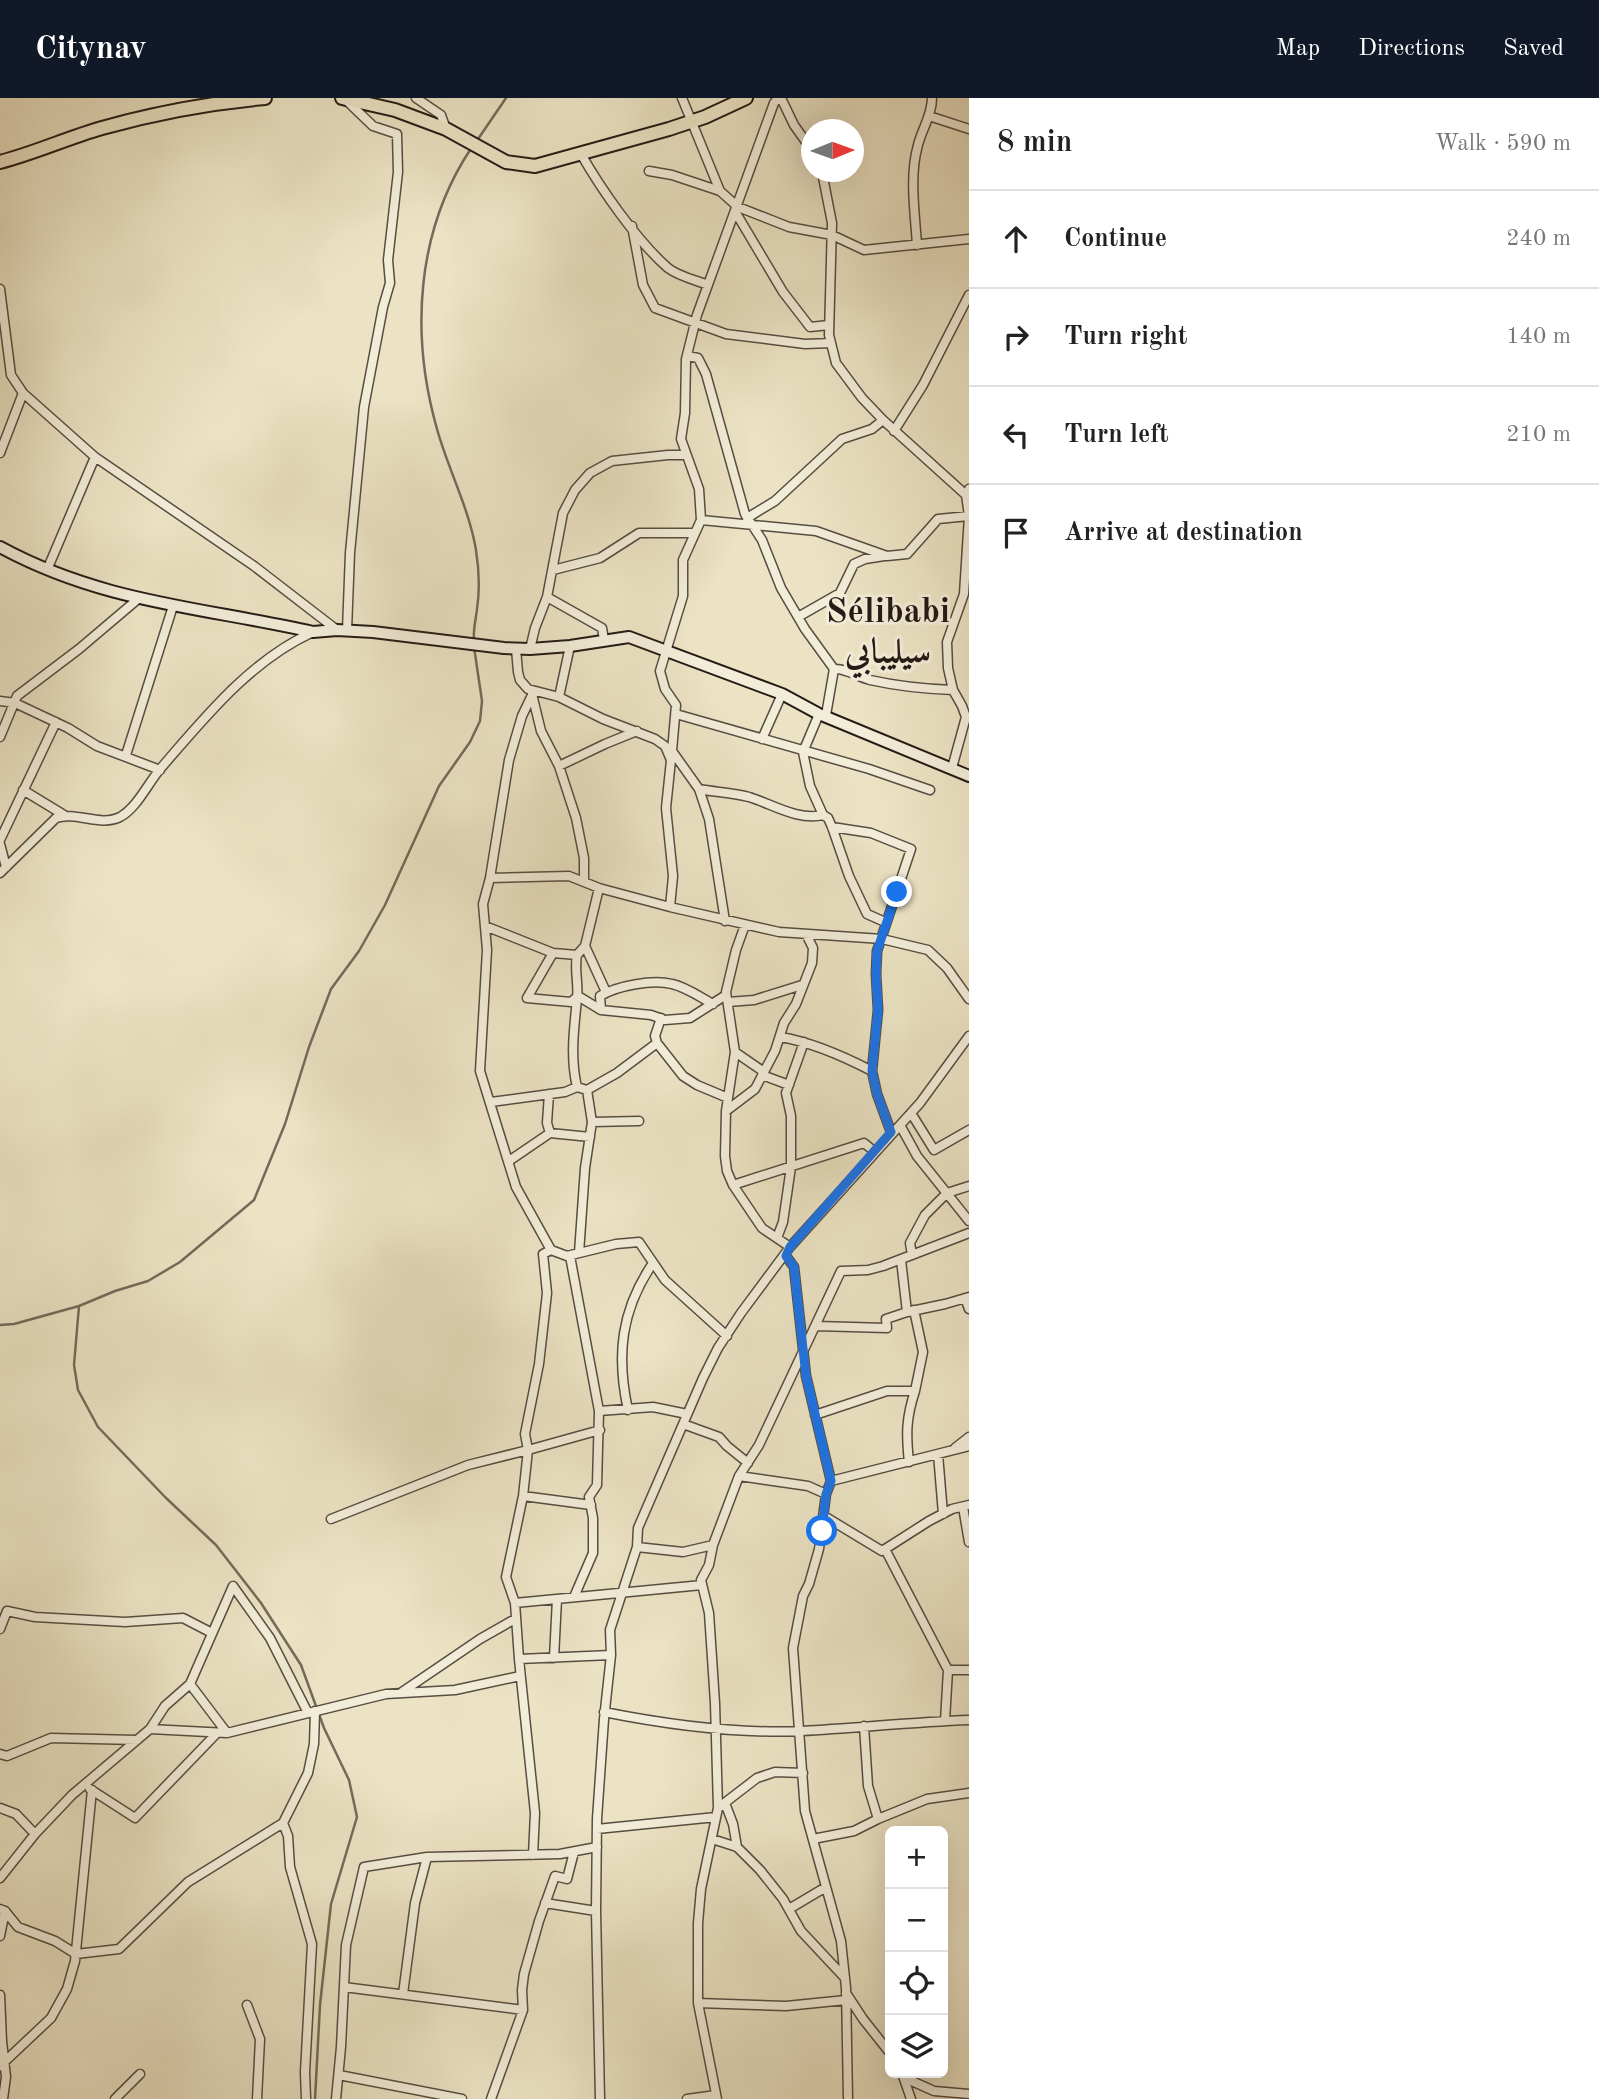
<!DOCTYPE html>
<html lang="en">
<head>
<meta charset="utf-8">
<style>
	body { margin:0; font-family:"Old Standard TT",Amiri,serif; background:#f2f2f2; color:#222 }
	.controls { position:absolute; right:21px; bottom:21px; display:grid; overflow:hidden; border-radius:10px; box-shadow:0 7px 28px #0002 }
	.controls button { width:63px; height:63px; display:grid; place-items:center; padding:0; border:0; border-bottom:2px solid #e0e0e0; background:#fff; color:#222; font:35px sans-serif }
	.compass { position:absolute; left:801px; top:21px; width:63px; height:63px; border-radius:50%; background:#fff; box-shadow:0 7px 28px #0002; rotate:89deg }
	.stop { position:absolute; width:21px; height:21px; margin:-16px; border:5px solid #1a73e8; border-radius:50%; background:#fff }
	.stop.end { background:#1a73e8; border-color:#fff; box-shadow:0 2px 7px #0008 }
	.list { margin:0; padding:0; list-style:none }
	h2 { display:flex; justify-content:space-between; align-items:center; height:91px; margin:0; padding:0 28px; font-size:30px }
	h2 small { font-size:23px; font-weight:400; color:#767676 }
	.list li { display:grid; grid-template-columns:46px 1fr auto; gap:21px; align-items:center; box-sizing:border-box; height:98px; padding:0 28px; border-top:2px solid #e0e0e0 }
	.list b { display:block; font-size:26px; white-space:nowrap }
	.list em { font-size:23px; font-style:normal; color:#767676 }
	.icon { flex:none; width:38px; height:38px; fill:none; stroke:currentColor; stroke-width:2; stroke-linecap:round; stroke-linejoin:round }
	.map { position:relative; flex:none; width:969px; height:2001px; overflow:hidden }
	header { display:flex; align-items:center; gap:42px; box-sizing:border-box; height:98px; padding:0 35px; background:#111827; color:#fff }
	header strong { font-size:33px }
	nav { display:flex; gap:38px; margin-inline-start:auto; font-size:24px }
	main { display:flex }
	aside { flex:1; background:#fff }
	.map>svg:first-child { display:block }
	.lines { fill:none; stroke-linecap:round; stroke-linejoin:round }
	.stream { stroke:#746a5b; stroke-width:2.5 }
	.street-casing { stroke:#574d42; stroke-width:11 }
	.secondary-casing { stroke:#261b16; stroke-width:14 }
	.primary-casing { stroke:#261b16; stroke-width:16 }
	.street { stroke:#f2edd9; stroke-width:8 }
	.secondary { stroke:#f2edd9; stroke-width:10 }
	.primary { stroke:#ebe3c4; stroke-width:12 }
	.route { stroke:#1a73e8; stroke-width:9 }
	.labels { text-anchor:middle; stroke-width:6; stroke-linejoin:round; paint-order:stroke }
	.town-label { font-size:35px; font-weight:bold; fill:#261b16; stroke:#f2edd9 }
</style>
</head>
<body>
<header>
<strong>Citynav</strong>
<nav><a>Map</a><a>Directions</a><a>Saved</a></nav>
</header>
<main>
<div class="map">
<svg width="969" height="2001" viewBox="0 0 969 2001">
	<rect width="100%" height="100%" fill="#ebe3c4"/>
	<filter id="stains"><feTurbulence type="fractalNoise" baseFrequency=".00286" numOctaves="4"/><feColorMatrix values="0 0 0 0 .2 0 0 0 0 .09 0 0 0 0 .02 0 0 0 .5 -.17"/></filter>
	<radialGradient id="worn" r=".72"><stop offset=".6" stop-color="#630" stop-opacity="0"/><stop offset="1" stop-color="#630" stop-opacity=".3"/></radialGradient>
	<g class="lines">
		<!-- stream -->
		<path class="stream" d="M476 44 506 0
			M472 49C416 132 410 236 437 331 448 371 469 410 476 452 479 471 480 491 477 511 476 521 473 531 474 542
			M79 1208 74 1267 78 1292 98 1329 166 1400 216 1447 261 1505 301 1567 324 1630 349 1682 357 1719 331 1806 320 1907 315 2001
			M0 1227 14 1226 79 1208 115 1193 148 1183 180 1164 254 1102 285 1026 309 949 331 891 359 853 385 807 439 688 470 644 480 623 482 603 474 549"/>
		<defs>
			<path id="street" d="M416 0 441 17 446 31
				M682 0 720 93 738 109 789 129 832 137 864 152 969 141
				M781 0 794 27 811 51
				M929 18 969 31
				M581 56C601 91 637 143 668 170 678 178 695 182 708 187
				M649 73 672 77 720 93
				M822 74 832 125 829 237 836 265 862 300 883 322 966 397
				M736 115 783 194 810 229 829 227
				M632 128 643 187 655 210 726 236 805 246 831 245
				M917 147C915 115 909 78 918 47 922 31 932 17 932 0
				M0 191 11 277 23 295
				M687 258 698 260 706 276 745 416 762 442 781 490 805 531 834 571 826 617
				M894 333 923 287 969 197
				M0 355 23 295 95 359 254 468 337 532
				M747 420 775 403 842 341 872 331 883 322
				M701 422 816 433 887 458 907 456 938 421 969 418
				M47 472 95 359
				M553 472 600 460 639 435H695
				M547 499 602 530 604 542
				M798 519 840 495 854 466 865 461 884 458
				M347 532 350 455 364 309 383 209 390 185 388 162 398 74 397 36 373 28 347 3
				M516 551 518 574 520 582 528 591 559 599 603 621 655 641 665 648 671 662 666 710 673 778 670 809
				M530 551 535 530 547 499 563 415 575 392 590 375 612 363 668 357H685
				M834 571C846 570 858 579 870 582 897 588 925 591 953 592
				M534 593 522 618 509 662 490 780 483 806 487 852 480 973 516 1089 551 1152 567 1158 616 1146 639 1144 665 1182 727 1238
				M532 596 541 633 559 668 576 720 584 760V783
				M559 599 570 548
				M0 603 15 605 68 630 97 648 160 672
				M676 616 869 671 930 692
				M819 616 803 654 810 688 823 717 828 720 832 729 849 778 867 816 885 824
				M0 639 17 598 79 551 138 501
				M762 641 782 596
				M126 657 173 508
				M559 668 605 646 637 633
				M952 670 966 619 962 608 953 592 948 570 947 544 964 496 969 418 966 397 969 391
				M699 691C715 694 733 695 749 699 772 706 798 723 823 717
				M23 692 64 717
				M832 729 871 735 911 751 877 853 876 876 878 912 872 973 877 996 891 1034
				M0 742 56 624
				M0 746 6 769
				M0 775 56 720C76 713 100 729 120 719 137 710 148 685 161 670 205 619 251 562 313 534
				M490 780 569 778 599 790 670 809 779 834 882 841 928 852 947 870 969 901
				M725 823 709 721 699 691 672 653 676 607 665 591 660 573 683 498V462L701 422 699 391 681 341 685 315 686 261 697 217 774 5 778 0
				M485 828 553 855 577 857 585 848 599 790
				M585 848 606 894
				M553 855 527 900 571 904 578 898 601 912 651 917 665 922 690 920 726 897
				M577 857C574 872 579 886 577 901 574 931 570 959 577 989L587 992 592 1024 585 1070 579 1155
				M728 904 754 902 802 887
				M601 912 600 898C617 888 652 881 672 886 686 889 700 899 713 906
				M780 939C812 944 843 958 872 973
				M657 945 655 938 661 920
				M735 954 764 974
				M762 977 789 987
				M587 992 617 975 657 945 683 978 697 987 728 1000
				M549 996 547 1025 550 1035
				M491 1004 565 994 577 989
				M726 1013 735 954 726 894 736 852 745 827
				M911 1015 934 1052 969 1032
				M592 1024 639 1023
				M900 1027 917 1058 969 1123
				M509 1063 550 1035 590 1039
				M733 1087 864 1045 875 1054
				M777 1140 783 1124 791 1069V1018L786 995 804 944
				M790 1149 762 1130 733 1087 727 1073 725 1058 726 1013 755 991 775 953 784 925 796 906 812 865 813 850 806 836
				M912 1157 910 1145 925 1117 947 1095 969 1088
				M570 1158 599 1313 653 1309 687 1316
				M786 1158 794 1169 806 1278 831 1383 826 1396 819 1451 809 1486 803 1498 793 1550 805 1713 841 1843 846 1890 848 2001
				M901 1162 907 1214 945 1206 969 1199
				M965 1200 969 1211
				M914 1212 923 1254 915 1293
				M816 1228 887 1230 886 1221 907 1214
				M628 1312C616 1257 621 1212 653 1165
				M815 1317 887 1293H915C906 1320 906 1336 909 1364
				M683 1326 719 1339 727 1348 748 1365
				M600 1332 528 1352 523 1398 506 1479 515 1505 702 1487
				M955 1350 969 1339
				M938 1356 943 1416
				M739 1378 808 1388 826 1396
				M831 1383 969 1348
				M523 1398 591 1407
				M963 1409 969 1444
				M824 1418 882 1453 929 1423 952 1411 969 1407
				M331 1421 468 1367 528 1352 525 1336 539 1266 547 1195 543 1156 551 1152
				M637 1449 683 1454 713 1447
				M885 1451 948 1572H969
				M574 1499 593 1455V1420L589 1399 597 1387 599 1313
				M515 1505 519 1561 611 1557
				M0 1531 7 1513 35 1519 125 1524 183 1520 212 1535
				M554 1560 557 1501
				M519 1561 535 1715 533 1757
				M402 1594 480 1541 515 1521
				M604 1614C669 1627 736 1636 802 1633 858 1630 913 1624 969 1622
				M945 1623 948 1572
				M150 1631 165 1608 190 1586
				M227 1635 190 1586 233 1488 270 1540 308 1615
				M0 1656 7 1658 51 1640 137 1642
				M90 1691 135 1720 217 1635
				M725 1705 733 1726 737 1749
				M0 1710 16 1716 35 1736
				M718 1710 757 1680 775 1674 803 1675
				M878 1721 927 1701 969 1695
				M283 1725 288 1738 290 1769 312 1846 305 1974 306 2001
				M597 1731 716 1719
				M712 1741 737 1749 760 1772 783 1801 801 1833 845 1880
				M813 1741 854 1733 878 1721 868 1688 864 1628
				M0 1780 35 1736 72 1697 150 1631 227 1635 386 1596 455 1592 520 1578
				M545 1805 596 1813
				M0 1811 5 1813 18 1829 55 1843 76 1856 119 1851 188 1784 283 1725 308 1675 314 1646 315 1613
				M789 1811 826 1789
				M0 1838 5 1813
				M344 1889 523 1912
				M846 1895 863 1921 890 1955
				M403 1896 415 1805 427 1759
				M0 1897 2 1943 6 1979 3 2001
				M698 1905 786 1908 846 1902
				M247 1907 260 1941 257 2001
				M0 1968 51 1920 67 1891 75 1863 92 1692
				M902 1975 911 2001
				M339 1977 462 2001
				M905 1980 934 1993 969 1996
				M115 2001 140 1976
				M336 2001 341 1949 346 1847 364 1769 427 1759 560 1756 597 1749
				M491 2001 523 1912 522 1892 524 1876 539 1823 555 1778 567 1781 574 1754
				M600 2001 596 1813 597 1721 604 1621 611 1557 610 1532 637 1449 638 1430 703 1280 718 1250 741 1215 790 1149 920 1005 969 938
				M687 2001 716 1997
				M717 2001 698 1905V1825L701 1791 718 1710 715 1605 709 1515 701 1482 709 1467 713 1447 739 1378 759 1347 841 1173 868 1172 883 1168 969 1135"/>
			<path id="secondary" d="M0 449C103 505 202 509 313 534L337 532 373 534 504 550 530 551 570 548 629 539 782 596 819 616 969 678"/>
			<path id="primary" d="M342 0 395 12 446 31 506 64 535 68 669 31 705 19 746 0
				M0 64C35 55 67 40 102 30 155 15 209 5 265 0"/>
		</defs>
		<!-- street casing -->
		<use href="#street" class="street-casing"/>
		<!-- secondary casing -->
		<use href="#secondary" class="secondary-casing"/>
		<!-- primary casing -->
		<use href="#primary" class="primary-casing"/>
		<!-- street -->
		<use href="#street" class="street"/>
		<!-- secondary -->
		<use href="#secondary" class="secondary"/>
		<!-- primary -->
		<use href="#primary" class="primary"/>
	</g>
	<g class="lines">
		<!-- route -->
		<path class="route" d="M822 1433 826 1396 831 1383 806 1278 794 1169 786 1158 790 1149 891 1034 877 996 872 973 878 912 876 876 877 853 897 794"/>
	</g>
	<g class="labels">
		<!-- town labels -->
		<g class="town-label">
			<text x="888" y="524">Sélibabi<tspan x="888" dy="40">سيليبابي</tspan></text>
		</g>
	</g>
	<rect width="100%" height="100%" filter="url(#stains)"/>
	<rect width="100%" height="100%" fill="url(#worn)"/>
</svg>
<div class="controls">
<button>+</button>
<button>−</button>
<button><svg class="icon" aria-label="locate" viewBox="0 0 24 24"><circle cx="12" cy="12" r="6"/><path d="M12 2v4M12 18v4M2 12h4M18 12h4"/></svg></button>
<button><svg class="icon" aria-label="layers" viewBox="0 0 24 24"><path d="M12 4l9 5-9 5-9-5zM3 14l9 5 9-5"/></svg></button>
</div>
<svg class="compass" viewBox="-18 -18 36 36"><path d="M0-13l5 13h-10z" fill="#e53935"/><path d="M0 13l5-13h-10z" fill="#767676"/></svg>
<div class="stop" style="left:822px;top:1433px"></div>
<div class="stop end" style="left:897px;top:794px"></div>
</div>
<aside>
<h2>8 min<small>Walk · 590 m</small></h2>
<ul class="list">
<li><svg class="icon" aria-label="ahead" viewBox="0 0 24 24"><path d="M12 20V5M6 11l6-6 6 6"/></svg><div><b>Continue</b></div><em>240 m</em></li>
<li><svg class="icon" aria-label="right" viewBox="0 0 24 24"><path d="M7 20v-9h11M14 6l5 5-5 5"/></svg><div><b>Turn right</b></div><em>140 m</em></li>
<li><svg class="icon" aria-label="left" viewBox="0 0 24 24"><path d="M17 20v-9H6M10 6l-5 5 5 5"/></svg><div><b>Turn left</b></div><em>210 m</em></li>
<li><svg class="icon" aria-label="arrive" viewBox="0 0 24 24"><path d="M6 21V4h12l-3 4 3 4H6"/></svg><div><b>Arrive at destination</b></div></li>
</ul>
</aside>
</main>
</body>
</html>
